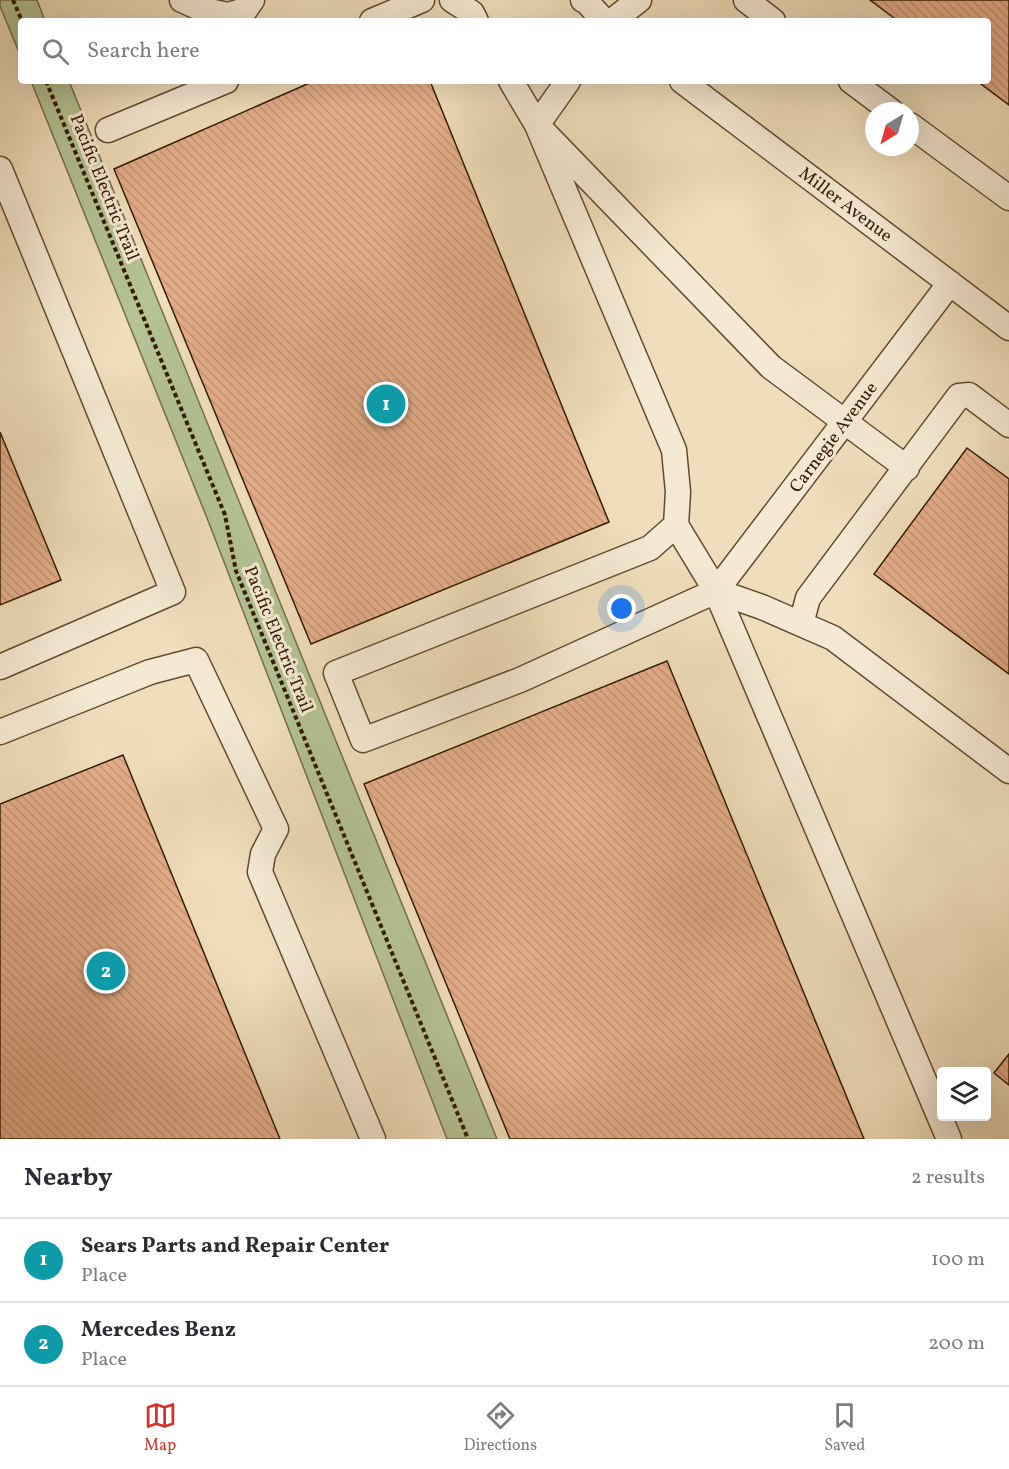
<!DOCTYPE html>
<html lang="en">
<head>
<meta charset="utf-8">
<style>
	body { margin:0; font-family:Vollkorn,serif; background:#f2f2f3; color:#2b2b33 }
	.controls { position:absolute; right:18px; bottom:18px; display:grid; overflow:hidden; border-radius:6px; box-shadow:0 6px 24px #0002 }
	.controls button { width:54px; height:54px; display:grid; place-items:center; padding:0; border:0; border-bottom:2px solid #e1e1e2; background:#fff; color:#2b2b33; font:30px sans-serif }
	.compass { position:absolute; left:865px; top:102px; width:54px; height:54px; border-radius:50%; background:#fff; box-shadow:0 6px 24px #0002; rotate:217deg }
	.you { position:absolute; left:622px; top:609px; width:21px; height:21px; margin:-15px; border:4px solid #fff; border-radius:50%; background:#1a73e8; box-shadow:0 0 0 9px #1a73e833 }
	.badge { display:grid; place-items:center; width:39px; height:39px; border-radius:50%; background:#d93025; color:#fff; font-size:20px; font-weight:700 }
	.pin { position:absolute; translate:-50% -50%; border:3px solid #fff; box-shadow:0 2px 6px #0006 }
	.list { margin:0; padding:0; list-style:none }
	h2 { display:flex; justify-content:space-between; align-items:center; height:78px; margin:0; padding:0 24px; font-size:26px }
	h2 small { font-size:20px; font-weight:400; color:#7c7c81 }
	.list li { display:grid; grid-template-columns:39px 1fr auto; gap:18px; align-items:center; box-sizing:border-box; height:84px; padding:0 24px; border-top:2px solid #e1e1e2 }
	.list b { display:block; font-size:22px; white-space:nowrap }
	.list p { margin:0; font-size:20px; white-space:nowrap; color:#7c7c81 }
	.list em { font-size:20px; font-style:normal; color:#7c7c81 }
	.icon { flex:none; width:33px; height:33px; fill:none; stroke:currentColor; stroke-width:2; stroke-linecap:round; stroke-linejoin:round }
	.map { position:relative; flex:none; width:1009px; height:1139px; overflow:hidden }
	.search { position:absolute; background:#fff; box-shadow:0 6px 24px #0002; left:18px; right:18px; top:18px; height:66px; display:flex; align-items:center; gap:15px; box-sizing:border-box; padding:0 21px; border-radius:6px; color:#7c7c81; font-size:22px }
	.sheet { height:246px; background:#fff }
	nav { display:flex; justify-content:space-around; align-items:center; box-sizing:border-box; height:84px; border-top:2px solid #e1e1e2; background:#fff; font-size:16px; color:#7c7c81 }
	nav a { display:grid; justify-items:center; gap:3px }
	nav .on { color:#d93025 }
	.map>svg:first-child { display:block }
	.green { fill:#b4c294; stroke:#746f4a; stroke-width:1.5 }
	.building { fill:url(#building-back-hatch); stroke:#331c01; stroke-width:1.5 }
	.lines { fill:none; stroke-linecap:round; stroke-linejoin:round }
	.minor-casing { stroke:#624c30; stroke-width:27 }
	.path { stroke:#331c01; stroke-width:4; stroke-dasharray:4.5 3; stroke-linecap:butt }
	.minor { stroke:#f5e9d3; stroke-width:24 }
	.labels { text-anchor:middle; stroke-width:6; stroke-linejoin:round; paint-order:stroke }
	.street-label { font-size:18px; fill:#331c01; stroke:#f5e9d3 }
</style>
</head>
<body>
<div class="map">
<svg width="1009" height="1139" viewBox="0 0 1009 1139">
	<defs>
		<pattern id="building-back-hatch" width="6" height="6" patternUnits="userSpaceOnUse" patternTransform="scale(1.5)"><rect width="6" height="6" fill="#e4ad8a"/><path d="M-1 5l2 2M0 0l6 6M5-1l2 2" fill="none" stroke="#c49475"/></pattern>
	</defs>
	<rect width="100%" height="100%" fill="#efddbb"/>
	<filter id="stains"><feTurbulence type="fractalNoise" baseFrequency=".00333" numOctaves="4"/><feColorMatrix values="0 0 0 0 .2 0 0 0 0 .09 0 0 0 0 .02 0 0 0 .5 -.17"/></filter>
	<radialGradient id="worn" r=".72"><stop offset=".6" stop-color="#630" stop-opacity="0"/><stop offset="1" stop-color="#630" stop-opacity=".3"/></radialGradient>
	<!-- green -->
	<path class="green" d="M0 0H37L45 21H21V57L0 6Z
		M31 81H69L497 1139H447L207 518Z"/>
	<!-- building -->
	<path class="building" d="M870 0H1009V105L977 81H988V21H898Z
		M314 81H430L609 522 311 644 114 169Z
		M0 432 61 580 0 605Z
		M967 448 1009 479V674L874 574Z
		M667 661 864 1139H510L364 784Z
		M123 755 280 1139H0V804Z
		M1009 1054V1085L994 1073Z"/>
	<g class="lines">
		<defs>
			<path id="minor" d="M182 0 204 10 228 15 245 10 252 0
				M452 0 472 13 476 21
				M583 0 587 2 604 21
				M746 0 773 21
				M372 21 422 0
				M612 21 639 0
				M511 81 537 125 771 367 907 468
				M568 81 537 125 674 450 678 492 676 525 650 548 336 673 363 740 520 680 716 591 762 607 833 638 1009 771
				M682 81 1009 328
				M851 81 891 111
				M910 125 1009 198
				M108 130 226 81
				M0 169 173 592 0 667
				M676 525 716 591 949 1139
				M716 591 950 283
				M801 624 808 598 959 396 969 395 1009 425
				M0 732 150 672 196 660 276 829 263 854 260 872 373 1139"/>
		</defs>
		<!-- minor casing -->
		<use href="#minor" class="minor-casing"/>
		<!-- path -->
		<path class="path" d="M13 0 22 21
			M46 81 225 515 236 571 468 1139"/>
		<!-- minor -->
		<use href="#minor" class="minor"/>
	</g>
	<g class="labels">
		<!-- street labels -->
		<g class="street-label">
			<text transform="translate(105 187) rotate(68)" y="6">Pacific Electric Trail</text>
			<text transform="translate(846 204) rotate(37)" y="6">Miller Avenue</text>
			<text transform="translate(833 437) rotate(-53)" y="6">Carnegie Avenue</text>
			<text transform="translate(279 639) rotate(68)" y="6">Pacific Electric Trail</text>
		</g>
	</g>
	<rect width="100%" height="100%" filter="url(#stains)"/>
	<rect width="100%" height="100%" fill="url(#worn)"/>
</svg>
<div class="controls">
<button><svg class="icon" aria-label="layers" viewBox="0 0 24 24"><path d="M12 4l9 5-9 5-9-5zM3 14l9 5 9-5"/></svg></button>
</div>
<svg class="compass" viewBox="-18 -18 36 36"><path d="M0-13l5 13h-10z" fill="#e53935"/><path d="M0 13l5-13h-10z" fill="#7c7c81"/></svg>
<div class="you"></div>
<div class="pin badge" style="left:386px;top:404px;background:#0f9aa8">1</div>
<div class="pin badge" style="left:106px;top:971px;background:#0f9aa8">2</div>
<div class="search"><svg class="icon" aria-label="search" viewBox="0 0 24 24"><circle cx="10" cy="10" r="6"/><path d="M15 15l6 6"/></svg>Search here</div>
</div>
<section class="sheet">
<h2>Nearby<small>2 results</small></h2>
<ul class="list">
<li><span class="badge" style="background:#0f9aa8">1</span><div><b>Sears Parts and Repair Center</b><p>Place</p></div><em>100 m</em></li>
<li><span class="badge" style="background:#0f9aa8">2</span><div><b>Mercedes Benz</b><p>Place</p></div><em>200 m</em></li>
</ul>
</section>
<nav>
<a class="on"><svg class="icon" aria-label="map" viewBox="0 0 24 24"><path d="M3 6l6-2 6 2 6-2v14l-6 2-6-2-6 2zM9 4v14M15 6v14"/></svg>Map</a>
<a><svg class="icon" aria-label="directions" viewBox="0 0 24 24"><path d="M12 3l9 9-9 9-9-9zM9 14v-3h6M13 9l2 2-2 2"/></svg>Directions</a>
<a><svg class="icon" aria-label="saved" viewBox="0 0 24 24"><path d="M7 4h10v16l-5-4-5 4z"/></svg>Saved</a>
</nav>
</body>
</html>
